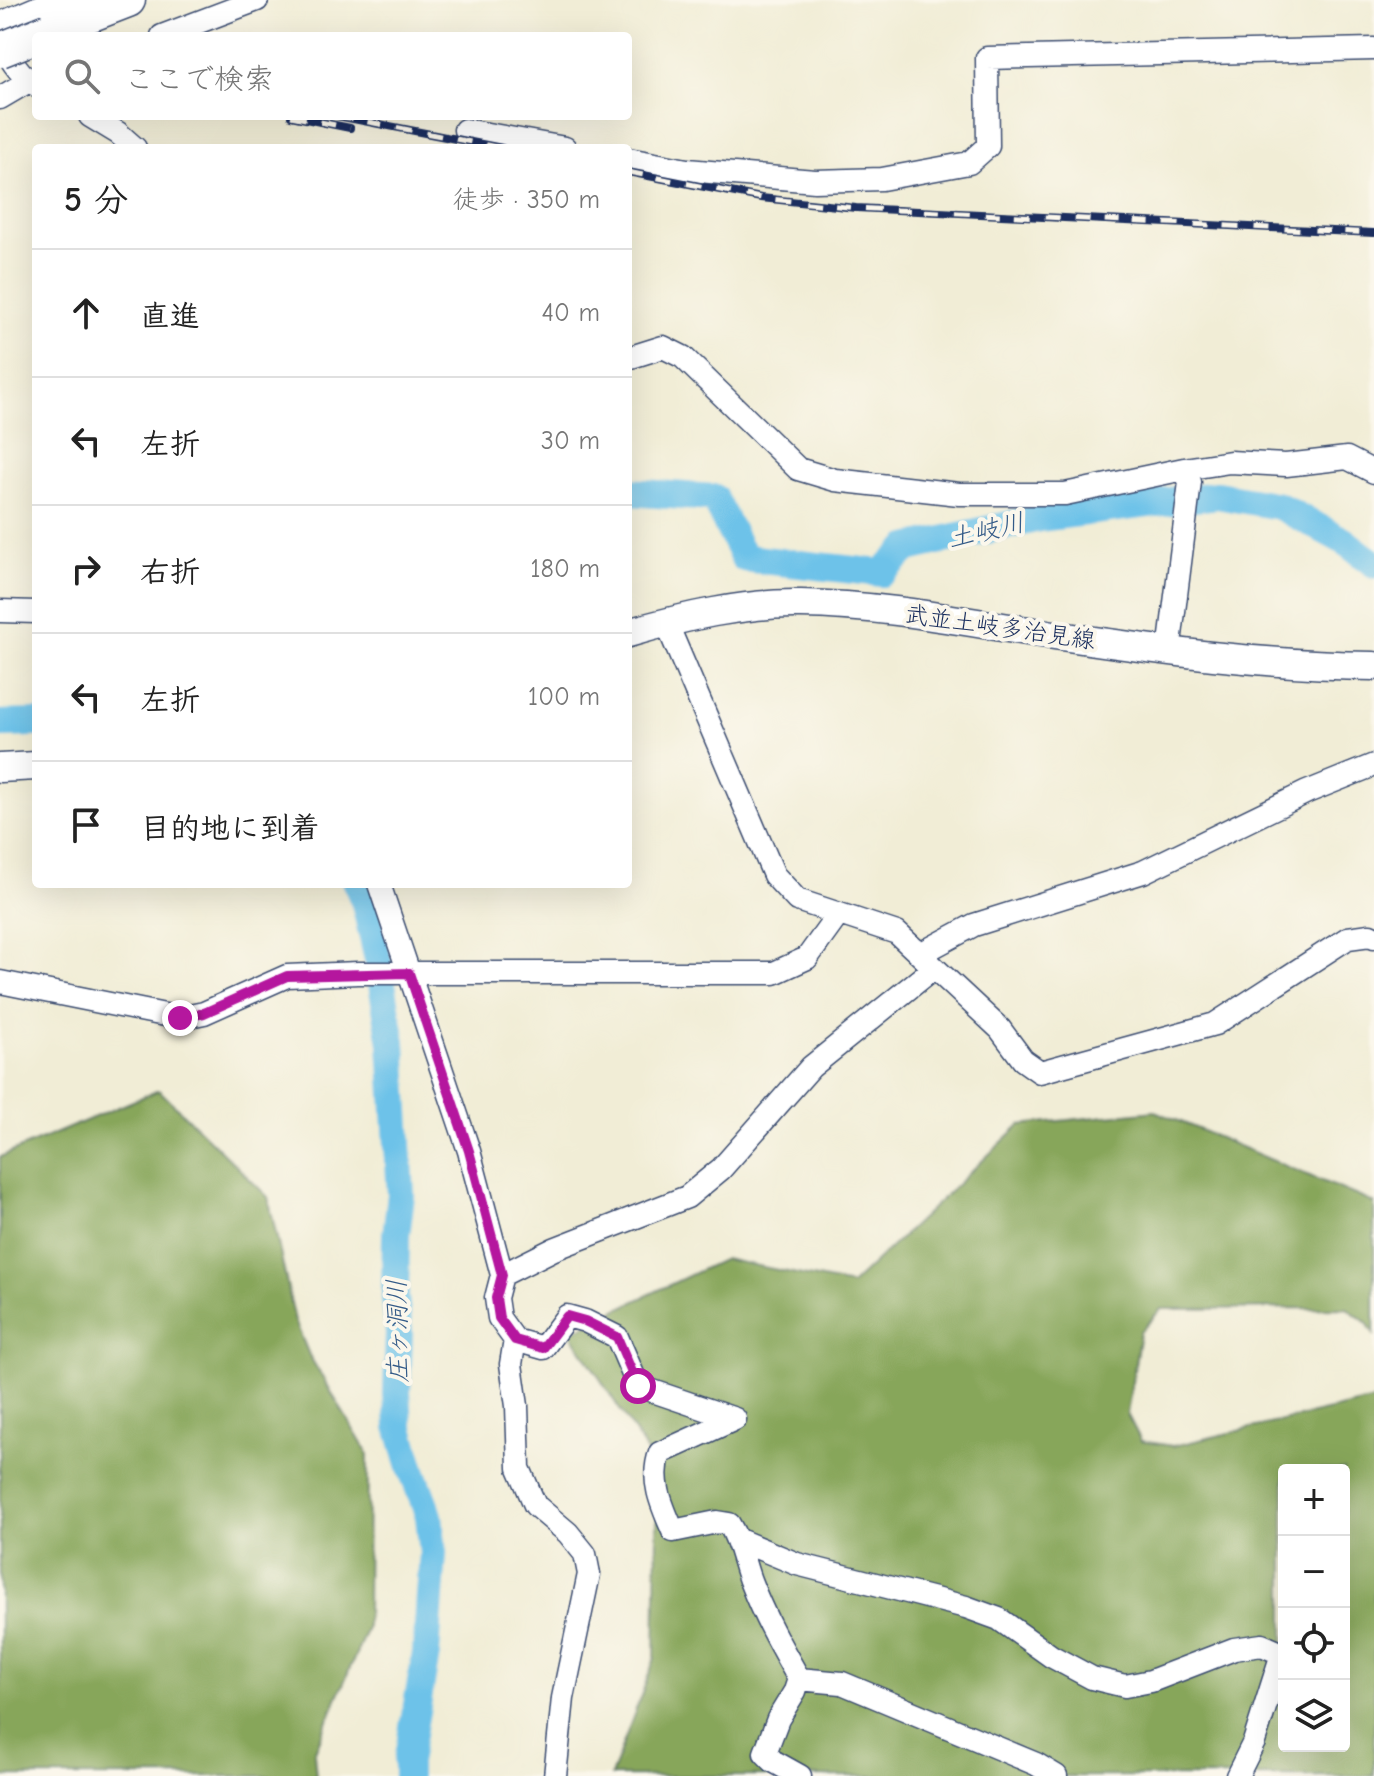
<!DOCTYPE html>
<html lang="ja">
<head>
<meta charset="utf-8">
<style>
	body { margin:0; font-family:"Comic Neue","Klee One",sans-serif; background:#f2f2f2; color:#222 }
	.controls { position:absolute; right:24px; bottom:24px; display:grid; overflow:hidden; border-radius:8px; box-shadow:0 8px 32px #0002 }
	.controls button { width:72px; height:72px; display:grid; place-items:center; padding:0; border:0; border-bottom:2px solid #e0e0e0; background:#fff; color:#222; font:40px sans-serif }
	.stop { position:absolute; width:24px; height:24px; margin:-18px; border:6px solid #b5179e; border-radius:50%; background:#fff }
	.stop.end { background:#b5179e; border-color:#fff; box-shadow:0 2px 8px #0008 }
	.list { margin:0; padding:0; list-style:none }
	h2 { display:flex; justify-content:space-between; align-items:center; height:104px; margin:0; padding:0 32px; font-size:34px }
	h2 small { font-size:26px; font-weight:400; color:#767676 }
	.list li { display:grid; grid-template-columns:52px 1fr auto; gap:24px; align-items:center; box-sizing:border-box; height:128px; padding:0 32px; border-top:2px solid #e0e0e0 }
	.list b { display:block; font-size:30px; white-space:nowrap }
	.list em { font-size:26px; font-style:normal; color:#767676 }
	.icon { flex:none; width:44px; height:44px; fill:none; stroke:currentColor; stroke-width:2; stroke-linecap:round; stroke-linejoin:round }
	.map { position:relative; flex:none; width:1374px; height:1776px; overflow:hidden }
	.search { position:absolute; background:#fff; box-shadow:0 8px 32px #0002; left:32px; top:32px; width:600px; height:88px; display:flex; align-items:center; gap:20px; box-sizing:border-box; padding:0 28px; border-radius:8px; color:#767676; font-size:30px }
	.panel { position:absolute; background:#fff; box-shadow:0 8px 32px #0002; left:32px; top:144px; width:600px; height:744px; border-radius:8px }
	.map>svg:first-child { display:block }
	.forest { fill:#87a65a; stroke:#516a5c; stroke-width:2; fill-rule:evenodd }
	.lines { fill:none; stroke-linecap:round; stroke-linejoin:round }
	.river { stroke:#6dc2e9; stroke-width:28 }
	.minor-casing { stroke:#3b4c70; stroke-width:25 }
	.major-casing { stroke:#3b4c70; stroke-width:31 }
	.highway-casing { stroke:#3b4c70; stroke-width:37 }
	.minor { stroke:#fff; stroke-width:22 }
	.major { stroke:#fff; stroke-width:28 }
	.highway { stroke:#fff; stroke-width:34 }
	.rail-casing { stroke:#1b2f5e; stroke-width:8 }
	.rail { stroke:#fbf7ec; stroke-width:5; stroke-dasharray:15; stroke-linecap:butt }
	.highway-bridge-casing { stroke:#3b4c70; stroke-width:37; stroke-linecap:butt }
	.highway-bridge { stroke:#fff; stroke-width:34 }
	.route { stroke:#b5179e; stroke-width:10 }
	.labels { text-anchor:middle; stroke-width:8; stroke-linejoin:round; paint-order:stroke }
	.street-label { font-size:24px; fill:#1b2f5e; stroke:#fbf7ec }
	.water-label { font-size:26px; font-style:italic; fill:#345b88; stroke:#fbf7ec }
</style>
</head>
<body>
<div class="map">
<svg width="1374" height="1776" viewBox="0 0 1374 1776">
	<rect width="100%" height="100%" fill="#fbf7ec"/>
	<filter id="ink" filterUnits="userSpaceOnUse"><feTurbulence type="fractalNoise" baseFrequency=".0125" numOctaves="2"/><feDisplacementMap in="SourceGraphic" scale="16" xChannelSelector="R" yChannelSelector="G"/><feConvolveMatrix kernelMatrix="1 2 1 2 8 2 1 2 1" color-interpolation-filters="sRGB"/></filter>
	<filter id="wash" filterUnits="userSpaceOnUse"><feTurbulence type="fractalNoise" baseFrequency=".006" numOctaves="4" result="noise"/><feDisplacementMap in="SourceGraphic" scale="32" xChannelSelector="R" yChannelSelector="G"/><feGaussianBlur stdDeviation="1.8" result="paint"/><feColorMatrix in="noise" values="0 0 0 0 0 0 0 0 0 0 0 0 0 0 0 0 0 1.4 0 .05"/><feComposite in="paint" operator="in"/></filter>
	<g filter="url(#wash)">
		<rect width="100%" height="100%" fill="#f1edd6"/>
		<!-- forest -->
		<path class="forest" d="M159 1090 268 1197 295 1321 309 1355 368 1454 367 1628 314 1753 316 1776H0V1157Z
			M1155 1111 1374 1203V1334L1367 1323 1347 1308 1161 1309 1140 1332 1127 1414 1141 1441 1173 1446 1374 1400V1776H611L655 1658 658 1469 570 1332 724 1259 851 1285 1020 1125ZM1284 1470H1344V1746H1284Z"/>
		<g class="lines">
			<!-- river -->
			<path class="river" d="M628 492 714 498 744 558 882 573 908 548 1039 518 1217 495 1279 506 1344 541 1374 564
				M0 724 36 723
				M357 884 365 903 378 960 392 1043 401 1195 396 1235 395 1297 399 1333 397 1393 399 1426 412 1470 429 1516 433 1553 426 1654 407 1762V1776"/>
		</g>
	</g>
	<g filter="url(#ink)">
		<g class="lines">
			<defs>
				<path id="minor" d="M162 36 257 0
					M0 39C8 55 19 76 36 85
					M0 98 29 81
					M90 116 118 133 135 148
					M465 130 565 148
					M628 159 687 170 815 181 882 179 969 163 988 146 987 58 1374 49
					M628 358 663 347 683 357 798 469 835 480 959 494H1065L1184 469 1230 462 1286 465 1347 458 1374 472
					M0 611 36 612
					M666 622 774 875 797 900 897 933 1000 1029 1023 1060 1040 1072 1215 1024 1348 938 1370 935 1374 937
					M1169 652 1190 482 1184 469
					M379 884 469 1151 502 1275 496 1298 499 1318 515 1340 543 1348 567 1316 585 1321 617 1337 638 1386 735 1419 660 1453C650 1480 662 1506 673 1531L717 1522 729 1524C741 1543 743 1563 751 1583 764 1617 781 1647 799 1679L795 1691 778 1719 765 1753 773 1761 800 1776
					M920 954 974 925 1143 872 1307 792 1374 765
					M0 982 180 1018 204 1013 287 976 358 973H774L807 958 838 915
					M502 1275 554 1249 687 1197 721 1169 811 1067 934 968
					M515 1340 511 1364 517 1406 519 1468 535 1505 568 1533 585 1554 589 1574 563 1698 555 1776
					M739 1540 797 1564 966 1607 999 1619 1051 1656 1092 1678 1125 1686 1151 1681 1234 1649 1262 1645 1278 1652 1280 1660 1254 1742 1237 1776
					M799 1679 842 1683 1036 1764 1056 1776"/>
				<path id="major" d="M628 633C683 617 743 603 801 604 886 605 970 623 1054 635 1161 651 1266 665 1374 666
					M0 768 36 766"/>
				<path id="highway" d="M0 30 70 0
					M48 31 128 0"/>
			</defs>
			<!-- minor casing -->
			<use href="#minor" class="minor-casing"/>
			<!-- major casing -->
			<use href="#major" class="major-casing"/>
			<!-- highway casing -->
			<use href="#highway" class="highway-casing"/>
			<!-- minor -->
			<use href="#minor" class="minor"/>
			<!-- major -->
			<use href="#major" class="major"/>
			<!-- highway -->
			<use href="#highway" class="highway"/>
			<defs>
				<path id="rail" d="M0 46 36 53
					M291 116 350 128
					M338 116 502 148
					M628 172 761 198 856 208 1374 233"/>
			</defs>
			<!-- rail casing -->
			<use href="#rail" class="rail-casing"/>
			<!-- rail -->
			<use href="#rail" class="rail"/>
			<defs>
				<path id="highway-bridge" d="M0 50 48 31"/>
			</defs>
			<!-- highway-bridge casing -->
			<use href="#highway-bridge" class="highway-bridge-casing"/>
			<!-- highway-bridge -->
			<use href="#highway-bridge" class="highway-bridge"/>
		</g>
	</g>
	<g class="lines" filter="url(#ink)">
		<!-- route -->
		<path class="route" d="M180 1018 204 1013 287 976 409 973 469 1151 502 1275 496 1298 499 1318 515 1340 543 1348 567 1316 585 1321 617 1337 638 1386"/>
	</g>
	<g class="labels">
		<!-- street labels -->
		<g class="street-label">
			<text transform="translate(1000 627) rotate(8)" y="8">武並土岐多治見線</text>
		</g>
		<!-- water labels -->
		<g class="water-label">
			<text transform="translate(986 530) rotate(-13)" y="9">土岐川</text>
			<text transform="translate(397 1331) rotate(-91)" y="9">庄ヶ洞川</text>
		</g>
	</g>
</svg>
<div class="controls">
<button>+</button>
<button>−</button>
<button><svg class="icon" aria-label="locate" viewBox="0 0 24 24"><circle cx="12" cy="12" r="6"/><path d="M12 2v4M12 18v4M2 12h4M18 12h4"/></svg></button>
<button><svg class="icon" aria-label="layers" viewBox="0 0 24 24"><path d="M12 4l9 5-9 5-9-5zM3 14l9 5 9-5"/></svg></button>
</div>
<div class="stop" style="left:638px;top:1386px"></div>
<div class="stop end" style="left:180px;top:1018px"></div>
<div class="search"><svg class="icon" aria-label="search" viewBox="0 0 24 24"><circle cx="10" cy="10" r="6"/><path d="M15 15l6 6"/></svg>ここで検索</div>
<section class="panel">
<h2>5 分<small>徒歩 · 350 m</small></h2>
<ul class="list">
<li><svg class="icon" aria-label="ahead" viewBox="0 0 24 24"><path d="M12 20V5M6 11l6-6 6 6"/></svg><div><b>直進</b></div><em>40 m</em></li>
<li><svg class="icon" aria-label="left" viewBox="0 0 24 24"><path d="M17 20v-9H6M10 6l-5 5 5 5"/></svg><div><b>左折</b></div><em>30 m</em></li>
<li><svg class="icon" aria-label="right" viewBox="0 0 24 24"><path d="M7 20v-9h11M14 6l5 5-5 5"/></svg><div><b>右折</b></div><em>180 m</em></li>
<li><svg class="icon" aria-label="left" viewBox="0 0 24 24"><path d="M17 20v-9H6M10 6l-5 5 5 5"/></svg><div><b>左折</b></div><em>100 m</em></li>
<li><svg class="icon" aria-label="arrive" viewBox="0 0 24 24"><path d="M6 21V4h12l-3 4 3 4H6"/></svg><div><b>目的地に到着</b></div></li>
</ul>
</section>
</div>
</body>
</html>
